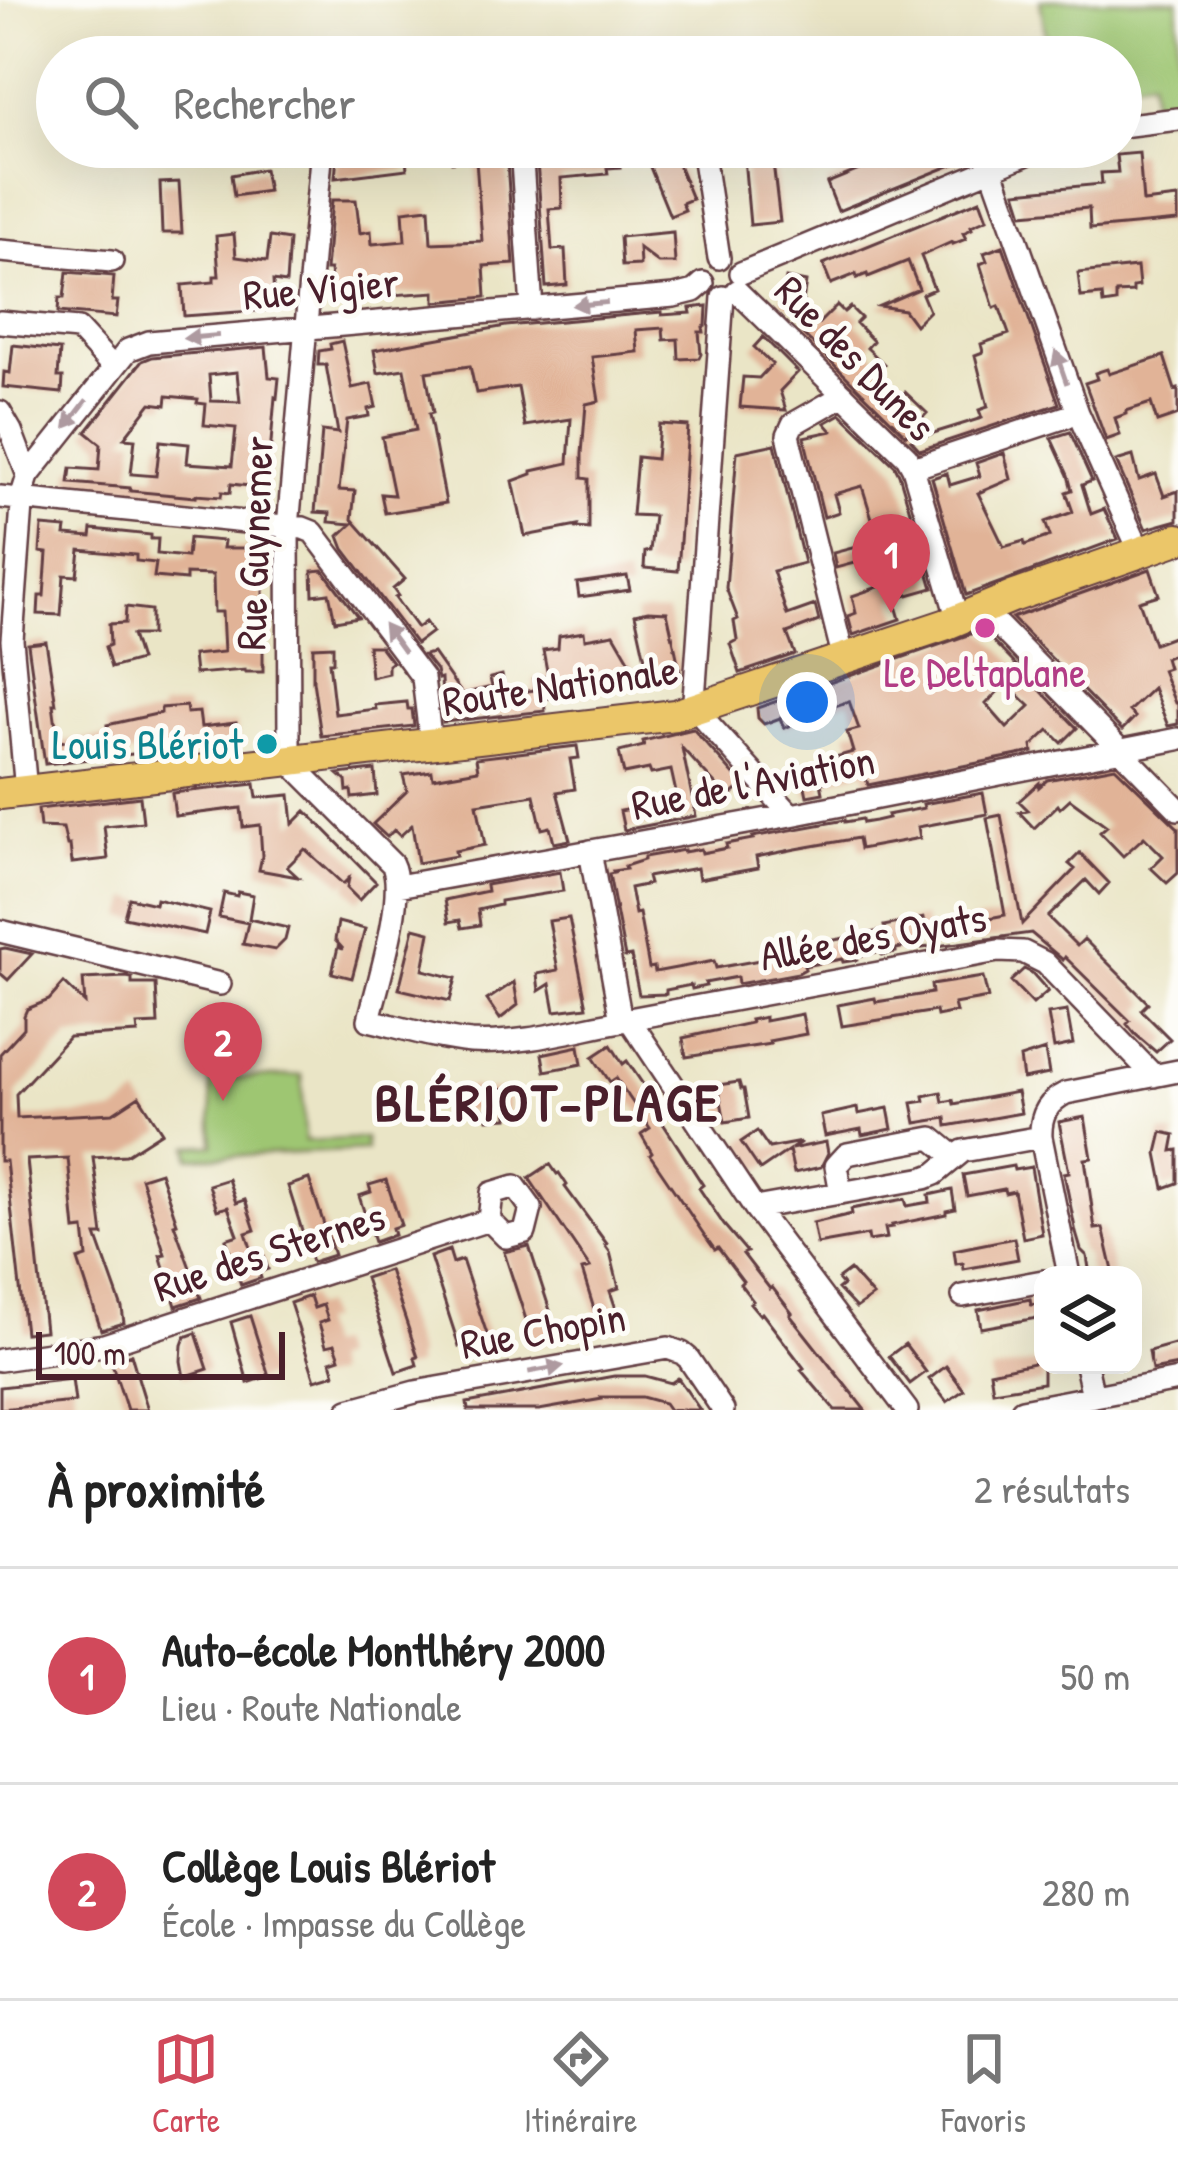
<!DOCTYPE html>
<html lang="fr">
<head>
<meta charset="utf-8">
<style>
	body { margin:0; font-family:"Patrick Hand",sans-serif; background:#f2f2f2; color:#222 }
	.controls { position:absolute; right:36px; bottom:36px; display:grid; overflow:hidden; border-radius:24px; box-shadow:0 12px 48px #0002 }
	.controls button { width:108px; height:108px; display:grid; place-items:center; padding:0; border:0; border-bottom:3px solid #e0e0e0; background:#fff; color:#222; font:60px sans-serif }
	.scale { position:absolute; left:36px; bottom:30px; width:249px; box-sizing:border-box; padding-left:12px; border:6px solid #4a1f2b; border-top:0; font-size:33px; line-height:42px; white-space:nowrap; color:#4a1f2b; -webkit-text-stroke:9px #fdfcf7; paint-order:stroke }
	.you { position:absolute; left:807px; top:702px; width:42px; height:42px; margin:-30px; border:9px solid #fff; border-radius:50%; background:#1a73e8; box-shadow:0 0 0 18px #1a73e833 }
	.badge { display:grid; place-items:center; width:78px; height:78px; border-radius:50%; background:#d1495b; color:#fff; font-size:39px; font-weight:700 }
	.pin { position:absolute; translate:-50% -99px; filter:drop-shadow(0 3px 6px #0008) }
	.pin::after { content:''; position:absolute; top:63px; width:42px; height:36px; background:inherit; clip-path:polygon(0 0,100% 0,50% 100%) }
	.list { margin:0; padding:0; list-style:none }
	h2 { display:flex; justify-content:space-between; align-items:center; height:156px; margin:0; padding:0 48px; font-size:51px }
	h2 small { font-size:39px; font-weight:400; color:#767676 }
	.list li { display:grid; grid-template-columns:78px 1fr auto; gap:36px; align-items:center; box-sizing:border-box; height:216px; padding:0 48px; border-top:3px solid #e0e0e0 }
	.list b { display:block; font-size:45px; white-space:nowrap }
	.list p { margin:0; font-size:39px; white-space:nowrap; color:#767676 }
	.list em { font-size:39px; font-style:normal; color:#767676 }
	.icon { flex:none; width:66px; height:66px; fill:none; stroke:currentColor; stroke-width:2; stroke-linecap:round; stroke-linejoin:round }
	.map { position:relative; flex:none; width:1178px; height:1410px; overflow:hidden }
	.search { position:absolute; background:#fff; box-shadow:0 12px 48px #0002; left:36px; right:36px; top:36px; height:132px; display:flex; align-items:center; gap:30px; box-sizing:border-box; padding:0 42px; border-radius:66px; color:#767676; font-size:45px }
	.sheet { height:588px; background:#fff }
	nav { display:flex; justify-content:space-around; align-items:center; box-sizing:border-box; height:168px; border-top:3px solid #e0e0e0; background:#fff; font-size:33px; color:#767676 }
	nav a { display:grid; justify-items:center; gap:6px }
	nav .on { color:#d1495b }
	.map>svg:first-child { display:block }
	.green { fill:#9ec672; stroke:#74724e; stroke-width:3 }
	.building { fill:#e1b397; fill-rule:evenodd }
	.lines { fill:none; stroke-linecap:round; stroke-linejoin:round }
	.minor-casing { stroke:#623d42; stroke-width:26 }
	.primary-casing { stroke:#623d42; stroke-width:34 }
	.minor { stroke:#fff; stroke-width:21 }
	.primary { stroke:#ebc669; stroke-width:30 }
	.oneway { fill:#ae9aa0 }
	.hotel-dot { fill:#d1479c; stroke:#fdfcf7; stroke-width:4.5 }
	.culture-dot { fill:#0f9aa8; stroke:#fdfcf7; stroke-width:4.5 }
	.labels { text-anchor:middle; stroke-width:10; stroke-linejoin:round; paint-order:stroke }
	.street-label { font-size:42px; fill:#4a1f2b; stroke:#fdfcf7 }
	.hotel-label { font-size:42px; fill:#b23c85; stroke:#fdfcf7 }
	.culture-label { font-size:42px; fill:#0d838f; stroke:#fdfcf7; text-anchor:end }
	.district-label { font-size:54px; font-weight:bold; letter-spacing:3px; fill:#4a1f2b; stroke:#fdfcf7 }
</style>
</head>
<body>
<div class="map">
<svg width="1178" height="1410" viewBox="0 0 1178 1410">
	<rect width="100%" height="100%" fill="#fdfcf7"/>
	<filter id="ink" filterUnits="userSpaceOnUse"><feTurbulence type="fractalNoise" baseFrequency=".00833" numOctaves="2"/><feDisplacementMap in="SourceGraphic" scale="24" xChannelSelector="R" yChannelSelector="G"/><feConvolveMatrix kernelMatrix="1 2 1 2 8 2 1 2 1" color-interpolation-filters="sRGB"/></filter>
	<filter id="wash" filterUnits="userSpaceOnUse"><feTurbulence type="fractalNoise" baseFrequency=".004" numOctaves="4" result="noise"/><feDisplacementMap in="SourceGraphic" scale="48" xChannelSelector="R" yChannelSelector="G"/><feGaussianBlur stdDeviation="2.7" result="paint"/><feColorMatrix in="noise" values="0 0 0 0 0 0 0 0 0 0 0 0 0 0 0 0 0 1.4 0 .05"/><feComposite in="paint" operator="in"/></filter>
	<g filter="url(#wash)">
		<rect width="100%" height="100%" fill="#eae5c6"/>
		<!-- green -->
		<path class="green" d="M1040 0H1178V114L1153 117 1151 79 1121 84V57H1049Z
			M302 1075 305 1141 365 1138 366 1150 190 1158 189 1146 213 1145 210 1079Z"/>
		<g id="blocks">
			<!-- building -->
			<path class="building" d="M365 147H436V157L406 159 407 169 335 178 337 156 356 158V148Z
				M451 147H506L514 264 484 266 486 297 435 302V292L333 299 330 270H326L332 200H356L360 233 371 231 372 244 405 241 403 211 429 208 431 243 482 241 476 160 452 162Z
				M536 147H618L620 167 607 168 608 174 561 178 562 208 549 209 552 250 565 249 567 285 546 287Z
				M743 147H767V154H772L780 222 750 225Z
				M915 147 994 148 838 211 827 183Z
				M1139 153 1143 202 1178 198V221L1090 229 1089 208 1023 214 1016 192 1102 184 1101 173 1118 172 1116 155Z
				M675 157 692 199 682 203 685 210 670 216 650 167Z
				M264 169 268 191 234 196 231 175Z
				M179 182 182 233H162L160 183Z
				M980 200 987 219 971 226 972 229 963 233 966 239 953 244 952 242 921 256 934 289 922 294 929 311 915 325 904 310 879 306 919 289 908 261 868 277 867 274 857 278 856 274 831 284 823 264Z
				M673 232 675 263H658L639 248 640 265 622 266 620 237Z
				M234 234 236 257 267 261 270 237 289 240 286 283 273 281 274 298H265L266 310 184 316 182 285 214 282V276H219L216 236Z
				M1003 246 1059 404 920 450 911 440 982 418 979 410 988 407 975 355 983 352 981 344 1009 334 999 306 994 308 980 264 987 261 984 253Z
				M1137 267 1139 286 1133 287V292L1116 293V302L1103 304 1102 295 1081 297 1078 273Z
				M67 272 114 276 112 301H118L116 317 58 312 59 298H64Z
				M786 278 806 282 802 307 781 303Z
				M837 305 844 312 850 307 861 318 856 323 873 341 867 348 884 364 877 372 900 396 905 392 927 413 906 435 800 331 814 317 819 323Z
				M707 306 706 326 703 327 704 332H699L701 354 699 358 679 359 678 339 664 340 663 328 636 330 638 352 592 357 599 401 586 404 582 454V478L589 479V529L576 528 577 526 525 536 513 481 532 474V471L568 463 571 419 525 426 518 387 476 393 470 366 426 372 433 413 429 414 446 503 385 513 381 494 394 495 382 437 416 430 404 369 378 373 374 350 506 326 662 312V315L691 313 690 308Z
				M763 337 798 372 780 391 786 410 740 407 743 377 759 378 772 364 754 347Z
				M342 341 352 388 371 384 376 407 368 409 369 416 347 420 339 490 355 491 352 519 405 579 393 589 398 596 395 598 417 628 425 622 432 632 416 644 344 549 339 536 352 524 329 522 330 513 315 512 322 431 338 433 326 365H318L319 351 331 349 330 344Z
				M13 345 60 350 58 377H63L62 393 3 387 4 372 10 373Z
				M266 347 269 377 279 378 277 398 275 397 267 488 231 484 230 493 222 492 221 497 196 495V497L130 491V488L69 483 71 468 99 470 101 444 86 432 142 361 152 357ZM237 372 240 402 211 401 209 375ZM167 396 198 399 197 403 206 404 204 425 236 428 232 466 187 463 189 444 160 441 156 476 131 474 135 439 124 438 151 403 166 405Z
				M1164 356 1175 390 1178 389V415L1157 422 1151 403 1126 411V414L1115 418 1120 435 1106 440 1085 383 1097 379 1095 373 1107 369 1109 374Z
				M841 414 895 466 899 474 933 588 894 599 900 619 853 635 848 616 856 613 852 596 887 584 880 556 836 568 833 553 879 541 862 486 834 494 839 512 824 517 804 437 832 431 825 423Z
				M659 424 688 426 678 571 644 568 645 552 650 551 654 516 632 515 637 457 656 459Z
				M1070 432 1092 481 1082 485 1091 514 1104 509 1118 539 966 595 932 478 947 473 950 485 980 476 976 463 1004 453 1011 479 978 493 1004 547 1024 541 1025 545 1050 536 1045 522 1073 512 1066 492 1072 490 1068 475 1051 438Z
				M775 444 804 563 773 571 787 615 815 605 819 621 787 633 795 654 740 673 730 644 737 640 734 621 738 619 726 588 737 452Z
				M1133 456 1139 480 1156 474 1164 496 1178 491V520L1146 529 1116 461Z
				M42 526 66 528 65 535 91 537 92 529 151 535V539H158L157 554 187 557 189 538 224 541 223 548H263V634L247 637 248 648 263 647V672H245V670L195 674 193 655 224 652 222 612H214L213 575 186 574V580L154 577 156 563 136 561V555L80 550 77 576 64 575 61 615 38 614 39 596H44L47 553 40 552Z
				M1150 569 1159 595 1139 601 1154 644 1178 635V653L1165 658 1168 668 1162 670 1175 703H1178V724L1168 726 1153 688 1129 711 1135 717 1122 730 1012 618Z
				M323 570 358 617 335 621 329 593 313 595 312 571Z
				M627 576 630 590 579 597 577 583Z
				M126 607 151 610V635H132L140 660 111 668 105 647 110 645 109 624 125 623Z
				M648 611 667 612 680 671 649 677 635 614Z
				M982 630 1077 728 1062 743 1049 730 1032 746 1033 752 868 785 864 771 821 783 823 793 807 796 801 767 853 752 847 732 859 729 849 701 809 715V717L800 720V722L784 728 780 718 764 724 758 718 757 708ZM1006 683 1030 706 1007 728 986 704Z
				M584 632 585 639 614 634 640 679 631 681 632 684 544 699 545 711 443 722 441 678 438 679 436 670 424 655 433 653 462 694 492 687 490 678 502 675 506 694 535 690 533 679 548 676 543 650 558 648 559 636Z
				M46 642 56 704H53L58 742 109 736 107 725 161 713V708L186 706 187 713 199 712 201 727 236 723 238 742 45 764 28 644Z
				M333 646V662H329L335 714 376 709 375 705 407 702 408 709H412L414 726 321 736 313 681V647Z
				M368 646H380L392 662 388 665V673L371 677Z
				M693 729 743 785 728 798 682 748 696 816 624 830 620 811 647 806 648 812 679 806 671 770 651 774 649 769 624 774 619 752 644 746 643 741Z
				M577 746 579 758 570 759 575 789 557 792 570 840 554 843 550 827 542 829 534 795 477 804 485 845 455 851 456 856 418 863 412 825 400 836 394 830 387 837 373 824 407 791 403 775 432 771 433 778 478 770 476 758Z
				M1115 767 1178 828V873L1167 883 1151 868 1163 856 1144 837 1123 856 1100 832 1107 826 1070 799 1060 808 1058 805 1034 828 1019 812 1028 810 1019 801 1039 783V787L1047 780Z
				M375 770 377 795 352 798 351 790 347 791 346 781 338 774Z
				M255 784 257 798 290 795 293 824 306 811 376 882 359 900 347 888 349 878 343 884 305 849 287 867 298 877 259 870 262 856 260 825 243 827 241 808 175 816 172 793Z
				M983 793 987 814 918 827 920 838 860 849 858 838 796 849 756 857 758 868 699 879 697 868 647 877 649 884 630 888 635 914 639 913 649 968 654 967 655 972 714 961 716 968 765 959 764 954 885 930 884 926 924 918 926 930 1005 915 987 818 1001 815 1022 924 1075 869 1069 864 1080 853 1109 883 1099 894 1086 880 1048 917 1077 946 1084 939 1148 1003 1141 1010 1170 1039 1156 1052 1135 1034 1127 1024 1130 1021 1065 957 1063 960 1031 933 922 948 921 944 896 949V952L882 955V951L857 956V960L843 962 842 959 804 966 805 969 798 973 738 984 737 977 705 983 706 986 692 989 691 985 666 990V994L639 995 631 956 625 957 609 874 614 873 613 871 626 869 625 866 644 860V857L684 850V852L701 849 702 853 727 848 726 844 753 839 752 837 845 820V822L862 819 863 823 875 821 888 818 887 815 924 808 923 804Z
				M140 797 143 822 104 826 108 859 72 863 70 845H67L63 828 40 827 38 809Z
				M560 872 563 891 500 901V905L478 910 480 925 462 928 460 920 449 922 445 900 487 891 486 885Z
				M238 892 253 895 249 919 288 928 285 940 275 950 243 944 248 923 219 917 224 893 237 896Z
				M129 898 155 904 156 899 210 912 205 934 124 917Z
				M569 918 587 1007 555 1011 550 984 539 991 537 974 558 970 549 921Z
				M338 922 365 929 352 978 332 973 338 947 343 949 335 940Z
				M414 928 430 932 423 970 456 978 450 1001 399 989Z
				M5 948 32 954 8 980 0 973V949Z
				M1024 969 1032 973 1048 991 1033 1004 1011 981Z
				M126 977 132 978V984H156L158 1024 137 1025 138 1033 69 1037 16 1094 17 1118 113 1113 139 1096 162 1132 126 1155 93 1157 103 1235H96L122 1308 124 1323 101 1330 78 1260 87 1257 84 1229 75 1230 68 1158 27 1160 45 1331 25 1333 6 1161H0V1054L24 1028V1016L27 1009 49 1000 64 983 85 1003 83 979Z
				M983 977 988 998 954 1004 956 1012 937 1016 936 1011 842 1026 838 1005 875 998 876 1002 932 993 931 985Z
				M514 982 518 1005 500 1019 487 1000Z
				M1067 1011 1073 1044 1054 1048 1048 1014Z
				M802 1014 806 1034 769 1041 770 1044 686 1057 683 1038 751 1023 750 1020 765 1017V1021Z
				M611 1045 623 1064 627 1061 657 1105 653 1108 703 1185 699 1188 724 1225 747 1252 743 1254 770 1289 772 1287 792 1313 790 1315 865 1410H835L801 1370 804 1368 762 1313 760 1315 750 1303 753 1301 740 1284 743 1281 718 1248 715 1250 705 1236 650 1155 652 1153 641 1134 650 1128 616 1078 610 1082 593 1057Z
				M579 1046 582 1064 545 1071 542 1054Z
				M1045 1050 1049 1074 1023 1079 1020 1058Z
				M739 1082 741 1089H744L749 1118 725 1122 718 1085Z
				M476 1087V1091L507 1089 508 1118 488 1119 487 1110 456 1111 455 1088Z
				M941 1092 943 1102 953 1100 954 1104 1017 1092 1021 1113 947 1126 946 1118 916 1123 912 1103 925 1101 924 1096Z
				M857 1108 858 1114 888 1108 892 1129 862 1135 861 1129 825 1136 821 1116Z
				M1085 1117 1092 1158 1085 1159 1095 1229 1103 1228 1114 1275H1090L1087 1256 1081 1250 1076 1233 1064 1173 1069 1172 1059 1122Z
				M757 1131 769 1148 801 1142 791 1149 826 1142 828 1153 821 1167 794 1173 789 1150 760 1170 741 1142Z
				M1162 1132 1175 1135 1172 1151 1178 1150V1183L1164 1188 1157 1153Z
				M550 1164 557 1174 559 1173 567 1185 565 1187 607 1244 605 1245 610 1252 619 1288 610 1291 618 1315 598 1322 582 1270 590 1268 529 1178Z
				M1013 1166 1014 1170 1031 1167 1042 1234 1023 1238 1014 1191 1005 1193 1004 1189 967 1196 963 1175Z
				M160 1172 177 1223 174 1224 201 1298 176 1306 160 1255 165 1254 141 1178Z
				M228 1179 236 1203 245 1200 255 1230 246 1233 254 1257 263 1254 268 1269 259 1272 261 1278 241 1285 226 1239 238 1235 228 1207 217 1210 209 1185Z
				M309 1179 334 1255 312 1262 288 1186Z
				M386 1180 401 1225 392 1228 394 1235 374 1242 359 1196 371 1192 369 1185Z
				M952 1190 955 1209 946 1211V1214L892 1225 893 1227 885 1228 887 1238 869 1241 868 1235 817 1244 813 1223 852 1214 851 1209 905 1199 907 1206 930 1202 929 1195Z
				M1014 1238 1018 1259 964 1269 963 1263 956 1264 954 1250Z
				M529 1246 556 1329 553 1330 555 1337 534 1344 504 1252Z
				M449 1250 453 1263 462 1260 490 1343 473 1349 471 1342 459 1346 430 1257Z
				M389 1270 418 1357 415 1358 417 1365 396 1372 365 1278Z
				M850 1270 873 1296 856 1308 838 1289 843 1285 838 1279Z
				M310 1296 314 1308 323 1305 328 1320 319 1323 326 1346 335 1344 340 1358 331 1361 335 1374 315 1380 290 1303Z
				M1030 1299 1031 1305 1043 1303V1317L981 1328 978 1310Z
				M250 1316 269 1376 248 1383 231 1322Z
				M196 1333 208 1369 184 1377 181 1361 182 1345 185 1337Z
				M1178 1343V1365L1152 1370 1149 1351Z
				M905 1344 926 1372 910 1384 889 1356Z
				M131 1354 139 1381 148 1410H127L111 1361Z
				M1043 1361V1383L993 1391 990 1372Z
				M946 1366 964 1390 947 1402 929 1379Z
				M614 1376H645L671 1383 678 1378 700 1410H669L664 1403 642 1397H601L602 1399 539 1410H468L467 1403Z
				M72 1379 75 1402 0 1409V1387Z"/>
		</g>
	</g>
	<g filter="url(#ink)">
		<use href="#blocks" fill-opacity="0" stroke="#623d42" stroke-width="3"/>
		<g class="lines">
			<defs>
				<path id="minor" d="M1121 126 1178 119
					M322 147 288 527 289 745 290 762 392 864C407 893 377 986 369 1020 403 1028 437 1039 471 1042 521 1045 572 1030 621 1021
					M521 147 532 309
					M702 147 719 258
					M992 170 1078 413 1140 552
					M0 251 112 261
					M741 273 1044 147
					M737 291 907 457 913 468 958 620
					M723 297 694 699 696 709 705 720 791 815
					M0 322 78 329 113 367
					M844 395 793 424 788 435 844 660
					M0 412 11 431 28 476
					M913 468 1078 413
					M0 497 303 528 313 532 423 678 431 745
					M987 607 994 621 1178 809
					M26 791 12 640 23 492 28 476 128 350 149 342 674 296 694 291 703 283
					M590 851 621 1021 629 1019 755 1208 907 1410
					M398 886 791 815 1178 739
					M0 931 220 984
					M629 1019 998 951 1023 952 1045 963 1154 1076
					M515 1186 531 1208 525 1232 506 1237 489 1220 492 1193Z
					M841 1193 836 1166 847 1154 932 1138 954 1156
					M755 1208 925 1178 935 1174 963 1151 1041 1137
					M1069 1275 1041 1137C1040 1117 1047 1102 1066 1093L1178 1071
					M963 1296 1043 1281
					M0 1360 104 1345 489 1220
					M1086 1365 1093 1396
					M349 1410 415 1392 668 1348 682 1353 688 1358 723 1410
					M1022 1410 1178 1380"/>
				<path id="primary" d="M0 794 675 715 947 624 1012 597 1178 539"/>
			</defs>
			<!-- minor casing -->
			<use href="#minor" class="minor-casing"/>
			<!-- primary casing -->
			<use href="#primary" class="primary-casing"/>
			<!-- minor -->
			<use href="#minor" class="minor"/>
			<!-- primary -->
			<use href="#primary" class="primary"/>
		</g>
		<!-- one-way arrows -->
		<defs><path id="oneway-solid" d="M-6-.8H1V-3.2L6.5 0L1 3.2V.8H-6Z" transform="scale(3)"/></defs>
		<g class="oneway">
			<use href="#oneway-solid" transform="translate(590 304) rotate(175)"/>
			<use href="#oneway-solid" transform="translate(201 337) rotate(175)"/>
			<use href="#oneway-solid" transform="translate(1061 367) rotate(-109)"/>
			<use href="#oneway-solid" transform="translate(76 414) rotate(128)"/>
			<use href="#oneway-solid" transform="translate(394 638) rotate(-126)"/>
			<use href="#oneway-solid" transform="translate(546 1369) rotate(-10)"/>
		</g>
	</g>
	<!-- markers -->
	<circle class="hotel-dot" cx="985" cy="628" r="12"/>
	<circle class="culture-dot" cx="267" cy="744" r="12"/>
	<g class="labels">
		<!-- street labels -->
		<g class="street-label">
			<text transform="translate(321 288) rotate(-5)" y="15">Rue Vigier</text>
			<text transform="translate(856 358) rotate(46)" y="15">Rue des Dunes</text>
			<text transform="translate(254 543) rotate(-88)" y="15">Rue Guynemer</text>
			<text transform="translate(560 685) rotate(-8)" y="15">Route Nationale</text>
			<text transform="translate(753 782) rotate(-11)" y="15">Rue de l'Aviation</text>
			<text transform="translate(873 936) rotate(-10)" y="15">Allée des Oyats</text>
			<text transform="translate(269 1251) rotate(-18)" y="15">Rue des Sternes</text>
			<text transform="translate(543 1330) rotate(-10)" y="15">Rue Chopin</text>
		</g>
		<!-- hotel labels -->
		<g class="hotel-label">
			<text x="985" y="687">Le Deltaplane</text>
		</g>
		<!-- culture labels -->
		<g class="culture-label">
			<text x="243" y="759">Louis Blériot</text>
		</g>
		<!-- district labels -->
		<g class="district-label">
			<text x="548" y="1121">BLÉRIOT-PLAGE</text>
		</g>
	</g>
</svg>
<div class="controls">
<button><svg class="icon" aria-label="layers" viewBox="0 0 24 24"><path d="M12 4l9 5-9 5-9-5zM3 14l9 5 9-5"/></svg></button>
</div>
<div class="scale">100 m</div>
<div class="you"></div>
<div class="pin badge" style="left:891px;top:613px">1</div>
<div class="pin badge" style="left:223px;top:1101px">2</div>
<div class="search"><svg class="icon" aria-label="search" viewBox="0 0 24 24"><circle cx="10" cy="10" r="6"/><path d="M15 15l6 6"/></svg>Rechercher</div>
</div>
<section class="sheet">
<h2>À proximité<small>2 résultats</small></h2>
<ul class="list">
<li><span class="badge">1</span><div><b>Auto-école Montlhéry 2000</b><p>Lieu · Route Nationale</p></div><em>50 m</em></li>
<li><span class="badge">2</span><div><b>Collège Louis Blériot</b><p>École · Impasse du Collège</p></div><em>280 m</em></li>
</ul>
</section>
<nav>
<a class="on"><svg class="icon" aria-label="map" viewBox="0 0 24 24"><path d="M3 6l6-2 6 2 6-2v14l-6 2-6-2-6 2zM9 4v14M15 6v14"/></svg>Carte</a>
<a><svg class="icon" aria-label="directions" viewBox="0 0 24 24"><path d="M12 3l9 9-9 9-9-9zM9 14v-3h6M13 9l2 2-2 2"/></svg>Itinéraire</a>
<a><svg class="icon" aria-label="saved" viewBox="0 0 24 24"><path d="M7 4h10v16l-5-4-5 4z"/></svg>Favoris</a>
</nav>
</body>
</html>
